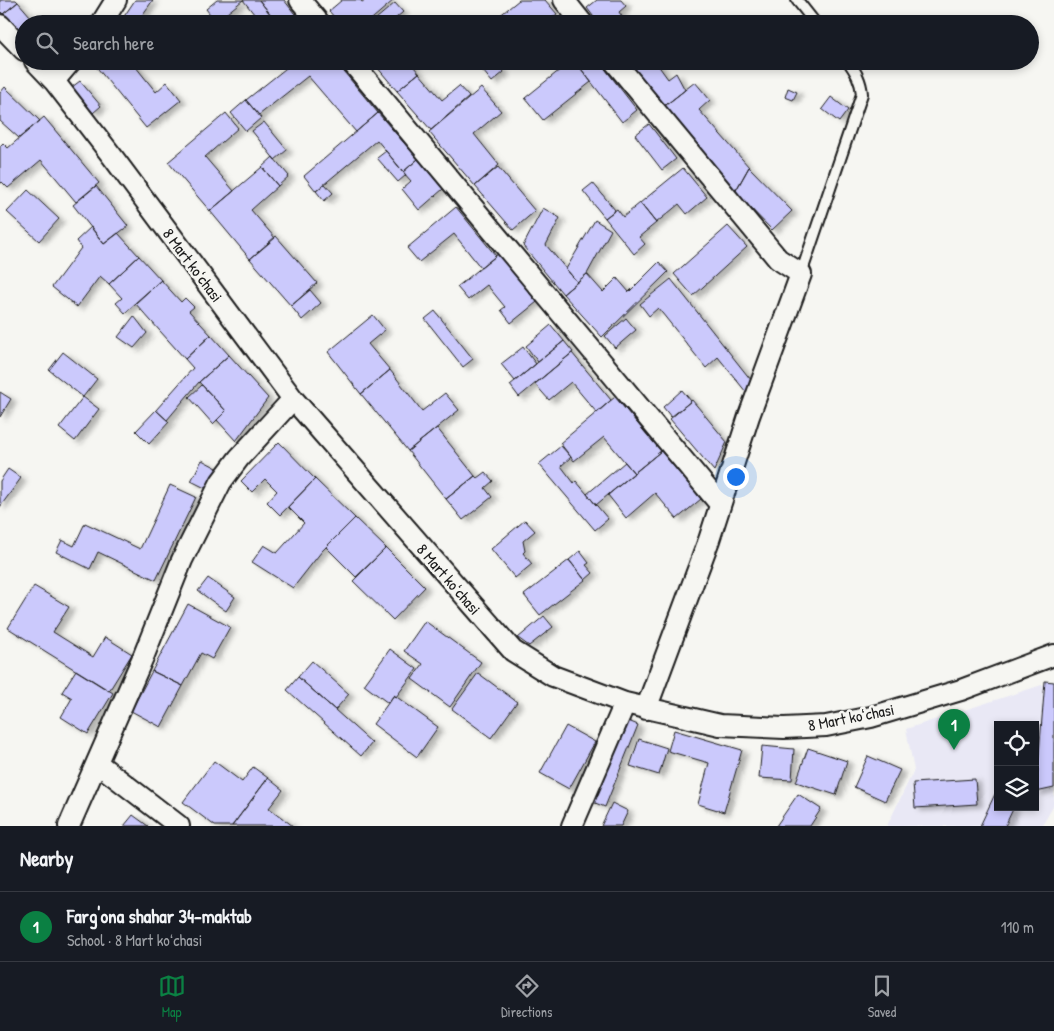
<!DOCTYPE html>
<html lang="en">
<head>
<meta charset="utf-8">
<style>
	body { margin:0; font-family:"Patrick Hand",sans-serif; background:#20242c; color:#f1f3f6 }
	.controls { position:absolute; right:15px; bottom:15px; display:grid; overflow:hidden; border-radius:0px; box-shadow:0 2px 8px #0003 }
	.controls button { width:45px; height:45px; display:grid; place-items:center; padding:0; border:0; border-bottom:1px solid #363941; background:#171b24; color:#f1f3f6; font:25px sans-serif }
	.you { position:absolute; left:735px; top:476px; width:18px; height:18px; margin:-12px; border:4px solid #fff; border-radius:50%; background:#1a73e8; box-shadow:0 0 0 8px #1a73e833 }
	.badge { display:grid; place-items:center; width:32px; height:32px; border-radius:50%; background:#0b8043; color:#fff; font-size:16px; font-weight:700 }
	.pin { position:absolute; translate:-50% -41px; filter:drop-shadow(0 1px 2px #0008) }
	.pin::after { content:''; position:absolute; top:26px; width:18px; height:15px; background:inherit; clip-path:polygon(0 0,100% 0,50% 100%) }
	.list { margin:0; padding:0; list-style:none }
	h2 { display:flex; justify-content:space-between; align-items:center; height:65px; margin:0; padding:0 20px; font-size:21px }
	h2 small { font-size:16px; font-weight:400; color:#9ea1a6 }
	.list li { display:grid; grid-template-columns:32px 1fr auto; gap:15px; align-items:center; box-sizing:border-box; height:70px; padding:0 20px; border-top:1px solid #363941 }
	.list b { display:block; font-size:19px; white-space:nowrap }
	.list p { margin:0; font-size:16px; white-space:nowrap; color:#9ea1a6 }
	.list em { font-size:16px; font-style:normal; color:#9ea1a6 }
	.icon { flex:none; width:28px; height:28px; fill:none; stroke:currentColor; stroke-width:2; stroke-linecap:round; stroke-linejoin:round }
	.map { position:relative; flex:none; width:1054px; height:826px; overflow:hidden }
	.search { position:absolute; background:#171b24; box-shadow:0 2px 8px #0003; left:15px; right:15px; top:15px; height:55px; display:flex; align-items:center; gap:12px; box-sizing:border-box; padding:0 18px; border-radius:28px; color:#9ea1a6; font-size:19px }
	.sheet { height:135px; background:#171b24 }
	nav { display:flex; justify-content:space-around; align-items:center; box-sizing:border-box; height:70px; border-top:1px solid #363941; background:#171b24; font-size:14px; color:#9ea1a6 }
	nav a { display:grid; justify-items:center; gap:2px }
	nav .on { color:#0b8043 }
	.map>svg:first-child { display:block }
	.built { fill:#e9e8f5; fill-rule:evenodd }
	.building { fill:#cbc9fc; stroke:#1c1c1c; filter:url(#shadow) }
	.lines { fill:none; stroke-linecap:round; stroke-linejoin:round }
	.service-casing { stroke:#1c1c1c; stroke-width:14 }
	.minor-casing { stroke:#1c1c1c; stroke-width:24 }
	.service { stroke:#f6f6f2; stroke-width:10 }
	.minor { stroke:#f6f6f2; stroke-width:20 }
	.labels { text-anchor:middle; stroke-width:5; stroke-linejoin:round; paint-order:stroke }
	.street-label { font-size:16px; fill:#1c1c1c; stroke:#f6f6f2 }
</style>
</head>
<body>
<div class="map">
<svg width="1054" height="826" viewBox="0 0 1054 826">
	<defs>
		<filter id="shadow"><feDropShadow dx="5.5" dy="3" stdDeviation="2.5" flood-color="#0004"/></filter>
	</defs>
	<rect width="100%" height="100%" fill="#f6f6f2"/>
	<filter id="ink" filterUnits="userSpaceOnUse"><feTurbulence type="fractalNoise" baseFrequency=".02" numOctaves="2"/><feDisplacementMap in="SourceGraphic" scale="10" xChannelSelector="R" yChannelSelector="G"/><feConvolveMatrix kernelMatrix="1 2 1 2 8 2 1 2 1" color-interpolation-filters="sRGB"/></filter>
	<g filter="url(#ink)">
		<!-- built -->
		<path class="built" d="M1054 681V805L1042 826H887L914 770 906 729ZM998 725H1035V807H998Z"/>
		<!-- building -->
		<path class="building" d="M0 0H16L18 2 3 14 0 11Z
			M135 0H153L136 24H119Z
			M217 0H243L216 22 206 9Z
			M243 0H259L276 21 273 24H262Z
			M259 0H284L298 18 291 24H278Z
			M342 0H360L362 2 365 0H394L366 24H340L329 11Z
			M519 0H545L557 14 545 24H524L521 20 516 24H495L493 21Z
			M597 0H621L626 6 619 12 627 24H599L587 8Z
			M18 2 37 24H24V38L3 14Z
			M395 3 403 12 389 24H370Z
			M97 61H131L156 92 167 82 181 100 146 128 94 64Z
			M295 61H335L378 113 356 132 308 76 259 115 246 100Z
			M372 61H409L419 73 397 91Z
			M475 61H495L504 72 492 82Z
			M571 61H575L591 82 543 120 525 98Z
			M575 61H599L637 110 622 122Z
			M627 61H655L668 79 676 73 685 90 662 108Z
			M419 73 442 100 459 86 469 97 431 130 397 91Z
			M80 81 101 106 93 113 72 87Z
			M695 82 710 100 699 110 749 167 735 192 662 108Z
			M5 87 40 121 19 138 0 121V93Z
			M481 88 501 111 474 134 499 165 475 186 429 132Z
			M788 88 797 92 793 100 785 97Z
			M831 97 848 110 839 122 822 109Z
			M246 100 261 118 246 131 231 113Z
			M226 113 238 128 205 157 234 191 210 211 168 162Z
			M378 113 418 159 403 172 377 140 316 191 304 176Z
			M44 117 99 183 76 202 41 160 8 188 2 182 0 184V146L3 143 8 148Z
			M264 122 287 150 275 160 252 131Z
			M649 124 676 159 662 170 635 135Z
			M386 151 406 175 398 182 377 158Z
			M273 157 289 176 278 186 262 167Z
			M418 159 443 189 419 210 402 189 411 181 403 172Z
			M262 167 278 186 251 210 275 238 250 259 210 211Z
			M498 167 535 211 513 230 475 186Z
			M749 167 792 211 772 230 735 192Z
			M683 168 707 197 687 214 679 204 656 223 640 203Z
			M593 183 615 210 605 218 583 191Z
			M325 184 333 193 324 201 316 191Z
			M96 186 128 226 104 244 73 205Z
			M28 190 59 219 39 241 7 212Z
			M640 203 656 223 639 237 645 244 634 254 605 218 617 209 623 217Z
			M456 207 496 256 481 268 454 234 419 262 407 248Z
			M543 208 560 218 546 245 577 282 563 294 523 246Z
			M595 220 611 230 587 274 577 282 566 269Z
			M728 226 747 247 693 296 674 274Z
			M91 227 104 244 118 233 139 256 109 284 100 276 77 307 52 287 81 248 76 241Z
			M276 236 317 283 291 306 250 259Z
			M498 254 537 302 511 323 501 310 505 307 487 285 468 300 457 287Z
			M139 256 161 280 125 313 116 303 122 298 109 284Z
			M659 262 668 272 602 337 563 294 587 274 603 292 617 278 629 292Z
			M671 279 751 380 746 392 718 357 706 368 658 308 649 316 640 304Z
			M161 280 181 302 185 298 194 307 189 311 211 335 185 359 135 303Z
			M310 290 321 303 302 320 291 306Z
			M435 311 473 359 463 367 425 319Z
			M373 315 385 330 368 344 390 370 361 394 328 352Z
			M134 316 147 333 134 348 118 337Z
			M626 318 636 330 615 348 605 336Z
			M551 325 564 341 538 362 526 346Z
			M211 335 229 355 199 382 167 420 156 410 193 368 185 359Z
			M564 341 573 352 519 397 510 385Z
			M523 347 536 364 515 381 501 364Z
			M63 352 97 379 83 397 49 370Z
			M572 353 611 400 597 413 571 382 549 400 535 384Z
			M229 355 268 398 236 441 217 420 226 411 199 382Z
			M390 370 422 411 445 393 459 410 408 451 361 394Z
			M202 385 226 411 213 424 189 397Z
			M682 390 691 401 671 417 663 407Z
			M0 392 11 399 0 417Z
			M83 397 99 409 75 441 59 428Z
			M615 397 661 451 634 473 604 437 574 461 560 443Z
			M692 400 727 442 714 471 670 419Z
			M156 410 169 422 149 444 136 431Z
			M437 428 475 476 446 499 408 451Z
			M279 442 315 479 280 515 267 502 277 491 265 479 252 492 241 481Z
			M561 446 571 457 561 466 574 483 576 481 608 519 595 530 539 464Z
			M661 451 701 499 677 519 655 493 626 518 608 495Z
			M202 460 217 468 207 489 191 481Z
			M625 462 634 473 596 505 587 494Z
			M8 469 21 478 0 507V481Z
			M485 472 493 481 485 488 492 497 463 520 446 499 475 476 477 478Z
			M315 479 355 518 322 551 293 588 252 562 264 545 277 553 304 523 288 507Z
			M170 485 196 497 156 580 98 552 90 569 56 552 62 540 74 546 85 523 140 549Z
			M355 518 386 548 356 577 326 547Z
			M525 520 535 531 523 541 525 551 523 553 532 564 515 578 491 549Z
			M386 548 425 587 393 620 353 581Z
			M580 551 589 563 586 565 593 573 585 580 569 560Z
			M569 560 585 580 540 615 524 595Z
			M208 578 235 597 226 611 198 591Z
			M34 586 69 607 53 632 93 657 105 637 132 654 109 691 8 628Z
			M188 604 230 627 212 659 201 653 183 686 152 671Z
			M544 616 553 627 529 646 518 638Z
			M425 621 481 662 450 707 412 679 423 664 404 651Z
			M390 649 417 669 396 697 394 695 388 703 364 685Z
			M312 661 349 694 335 710 298 677Z
			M76 670 113 693 88 734 61 717 72 698 62 692Z
			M152 671 183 686 161 727 131 711Z
			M478 673 517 702 491 738 452 709Z
			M298 677 372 743 361 756 287 690Z
			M1045 681 1054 682V788L1036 792Z
			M394 695 438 727 417 757 373 724Z
			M621 718 638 725 605 807 588 800Z
			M566 726 595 742 569 789 540 773Z
			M674 730 742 750 724 812 698 804 709 763 668 751Z
			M639 739 667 748 659 775 630 766Z
			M762 746 794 749 792 780 759 778Z
			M808 748 847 761 836 795 796 782Z
			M868 756 900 770 885 801 854 787Z
			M214 761 242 782 253 767 268 778 232 826H215L183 802Z
			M268 778 283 790 269 808 293 826H232Z
			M975 779 977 804 915 808 913 783Z
			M798 794 821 809 810 826H776Z
			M995 794 998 795V807H1014L1005 826H980Z
			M612 803 628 811 621 826H601Z
			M133 815 148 826H124Z"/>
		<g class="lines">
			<defs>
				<path id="service" d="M797 0 816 24
					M801 274 862 94C861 81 856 72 848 61"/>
				<path id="minor" d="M300 0 320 24
					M564 0 583 24
					M101 24 116 0
					M0 25 24 50
					M35 61 54 81 112 156 293 399 513 651 553 676 625 703 720 725 784 728 826 726 871 717 961 690 1054 655
					M351 61 720 504
					M614 61 778 259 801 274 749 416 709 540 646 709
					M54 81 71 61
					M97 763 179 826
					M69 826 144 655 182 560 221 482 239 458 293 399
					M572 826 625 703"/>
			</defs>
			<!-- service casing -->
			<use href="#service" class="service-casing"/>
			<!-- minor casing -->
			<use href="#minor" class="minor-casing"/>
			<!-- service -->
			<use href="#service" class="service"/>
			<!-- minor -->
			<use href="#minor" class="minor"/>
		</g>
	</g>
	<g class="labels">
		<!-- street labels -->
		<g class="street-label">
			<text transform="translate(193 265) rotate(53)" y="6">8 Mart koʻchasi</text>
			<text transform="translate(449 579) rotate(49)" y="6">8 Mart koʻchasi</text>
			<text transform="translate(851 717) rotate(-11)" y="6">8 Mart koʻchasi</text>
		</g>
	</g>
</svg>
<div class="controls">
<button><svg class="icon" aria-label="locate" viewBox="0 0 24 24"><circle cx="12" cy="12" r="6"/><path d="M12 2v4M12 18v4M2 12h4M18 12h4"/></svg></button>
<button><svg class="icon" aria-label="layers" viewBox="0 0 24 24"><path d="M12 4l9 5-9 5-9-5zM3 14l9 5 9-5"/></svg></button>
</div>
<div class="you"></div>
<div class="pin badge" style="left:954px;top:750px">1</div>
<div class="search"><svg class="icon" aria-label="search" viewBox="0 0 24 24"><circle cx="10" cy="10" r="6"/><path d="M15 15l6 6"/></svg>Search here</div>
</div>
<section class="sheet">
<h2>Nearby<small></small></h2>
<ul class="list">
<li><span class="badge">1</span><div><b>Farg'ona shahar 34-maktab</b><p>School · 8 Mart koʻchasi</p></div><em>110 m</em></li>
</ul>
</section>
<nav>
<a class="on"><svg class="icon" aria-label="map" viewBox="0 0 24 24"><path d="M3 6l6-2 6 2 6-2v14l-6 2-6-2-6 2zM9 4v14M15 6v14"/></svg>Map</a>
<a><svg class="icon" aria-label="directions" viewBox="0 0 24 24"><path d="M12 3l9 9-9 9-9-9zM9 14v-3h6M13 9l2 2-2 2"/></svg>Directions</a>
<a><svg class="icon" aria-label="saved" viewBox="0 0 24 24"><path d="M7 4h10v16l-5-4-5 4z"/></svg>Saved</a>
</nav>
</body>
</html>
